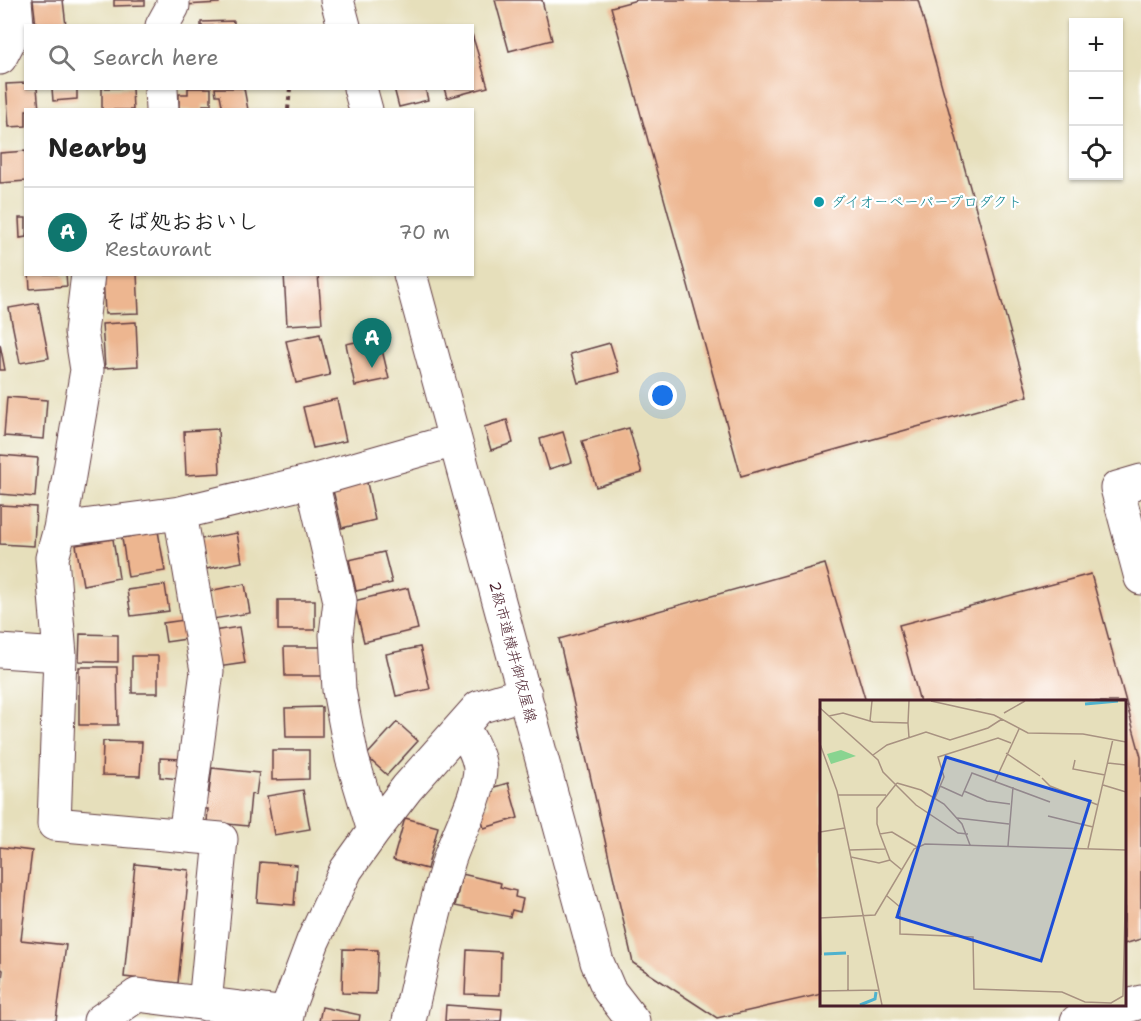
<!DOCTYPE html>
<html lang="en">
<head>
<meta charset="utf-8">
<style>
	body { margin:0; font-family:"Shantell Sans","Klee One",sans-serif; background:#f6f6f6; color:#222 }
	.controls { position:absolute; right:18px; top:18px; display:grid; overflow:hidden; border-radius:0px; box-shadow:0 2px 4px #0004 }
	.controls button { width:54px; height:54px; display:grid; place-items:center; padding:0; border:0; border-bottom:2px solid #e0e0e0; background:#fff; color:#222; font:30px sans-serif }
	.you { position:absolute; left:663px; top:396px; width:21px; height:21px; margin:-15px; border:4px solid #fff; border-radius:50%; background:#1a73e8; box-shadow:0 0 0 9px #1a73e833 }
	.badge { display:grid; place-items:center; width:39px; height:39px; border-radius:50%; background:#0f766e; color:#fff; font-size:20px; font-weight:700 }
	.pin { position:absolute; translate:-50% -50px; filter:drop-shadow(0 2px 3px #0008) }
	.pin::after { content:''; position:absolute; top:32px; width:21px; height:18px; background:inherit; clip-path:polygon(0 0,100% 0,50% 100%) }
	.list { margin:0; padding:0; list-style:none }
	h2 { display:flex; justify-content:space-between; align-items:center; height:78px; margin:0; padding:0 24px; font-size:26px }
	h2 small { font-size:20px; font-weight:400; color:#767676 }
	.list li { display:grid; grid-template-columns:39px 1fr auto; gap:18px; align-items:center; box-sizing:border-box; height:90px; padding:0 24px; border-top:2px solid #e0e0e0 }
	.list b { display:block; font-size:22px; white-space:nowrap }
	.list p { margin:0; font-size:20px; white-space:nowrap; color:#767676 }
	.list em { font-size:20px; font-style:normal; color:#767676 }
	.icon { flex:none; width:33px; height:33px; fill:none; stroke:currentColor; stroke-width:2; stroke-linecap:round; stroke-linejoin:round }
	.map { position:relative; flex:none; width:1141px; height:1021px; overflow:hidden }
	.search { position:absolute; background:#fff; box-shadow:0 2px 4px #0004; left:24px; top:24px; width:450px; height:66px; display:flex; align-items:center; gap:15px; box-sizing:border-box; padding:0 21px; border-radius:0px; color:#767676; font-size:22px }
	.panel { position:absolute; background:#fff; box-shadow:0 2px 4px #0004; left:24px; top:108px; width:450px; height:168px; border-radius:0px }
	.map>svg:first-child { display:block }
	.building { fill:#edb690 }
	.lines { fill:none; stroke-linecap:round; stroke-linejoin:round }
	.minor-casing { stroke:#613c41; stroke-width:35 }
	.path { stroke:#613c41; stroke-width:4; stroke-dasharray:4.5 4.5; stroke-linecap:butt }
	.minor { stroke:#fff; stroke-width:33 }
	.culture-dot { fill:#0f9aa8; stroke:#fff; stroke-width:2 }
	.labels { text-anchor:middle; stroke-width:4.5; stroke-linejoin:round; paint-order:stroke }
	.culture-label { font-size:15px; fill:#0d838f; stroke:#fff; text-anchor:start }
	.street-label { font-size:15px; fill:#4a1f2b; stroke:#fff }
	.inset-river { fill:none; stroke:#4fb2ce; stroke-width:3 }
	.inset-road { fill:none; stroke:#a89281; stroke-width:1.5 }
	.view { fill:#1d4ed8; fill-opacity:0.15; stroke:#1d4ed8; stroke-width:3 }
	.inset-edge { fill:none; stroke:#4a1f2b; stroke-width:3 }
</style>
</head>
<body>
<div class="map">
<svg width="1141" height="1021" viewBox="0 0 1141 1021">
	<rect width="100%" height="100%" fill="#fff"/>
	<filter id="ink" filterUnits="userSpaceOnUse"><feTurbulence type="fractalNoise" baseFrequency=".0167" numOctaves="2"/><feDisplacementMap in="SourceGraphic" scale="12" xChannelSelector="R" yChannelSelector="G"/><feConvolveMatrix kernelMatrix="1 2 1 2 8 2 1 2 1" color-interpolation-filters="sRGB"/></filter>
	<filter id="wash" filterUnits="userSpaceOnUse"><feTurbulence type="fractalNoise" baseFrequency=".008" numOctaves="4" result="noise"/><feDisplacementMap in="SourceGraphic" scale="24" xChannelSelector="R" yChannelSelector="G"/><feGaussianBlur stdDeviation="1.35" result="paint"/><feColorMatrix in="noise" values="0 0 0 0 0 0 0 0 0 0 0 0 0 0 0 0 0 1.4 0 .05"/><feComposite in="paint" operator="in"/></filter>
	<g filter="url(#wash)">
		<rect width="100%" height="100%" fill="#e6dfbb"/>
		<g id="blocks">
			<!-- building -->
			<path class="building" d="M33 0H63L66 26H36Z
				M114 0H145V5L114 6Z
				M185 0H219V3L185 5Z
				M495 0H542L552 40 509 51Z
				M637 0H918L1028 396 741 476 611 7Z
				M234 21V26H201V22Z
				M472 34 488 87 447 98 444 88H472Z
				M26 83V88H37L39 110H26V126L9 127 6 84Z
				M52 88H77V99L53 101Z
				M102 88H132L133 110H102Z
				M188 88H211V105H203V110H179V94H188Z
				M215 88H244L248 110H223L220 95H216Z
				M394 88H425L428 100 399 107Z
				M26 151V181L0 183V153Z
				M19 218H26V237L20 238Z
				M29 274H66L67 286 30 289Z
				M103 274H137L139 313 105 314Z
				M284 274H318L322 323 287 325Z
				M38 303 49 358 20 363 9 308Z
				M136 322 138 366 105 368 102 324Z
				M320 334 330 375 296 383 286 341Z
				M379 337 389 379 355 386 346 344Z
				M610 343 619 372 578 383 570 354Z
				M0 344 5 370H0Z
				M7 397 47 400 44 439 4 436Z
				M337 399 346 441 313 448 303 407Z
				M507 420 513 443 491 450 484 427Z
				M629 428 642 473 596 487 582 441Z
				M218 429 220 473 186 475 184 431Z
				M563 432 572 462 549 469 540 439Z
				M0 455 38 458 35 497 0 494Z
				M366 478 375 520 342 528 332 486Z
				M0 505 36 507 34 546 0 544Z
				M158 531 165 571 128 577 122 538Z
				M237 533 242 562 206 569 201 539Z
				M113 539 119 578 83 585 76 545Z
				M384 552 392 583 356 591 349 560Z
				M825 564 866 702H822V994L717 1018 633 963 559 639Z
				M1091 574 1141 757V939L1124 944V702H920L899 625Z
				M245 584 250 613 213 619 208 591Z
				M165 585 169 611 131 616 127 590Z
				M408 588 418 629 364 642 354 601Z
				M278 600H315V630H278Z
				M184 620 186 639 166 642 163 623Z
				M239 627 245 663 218 667 213 631Z
				M80 634 118 635V662L79 661Z
				M284 647H322V676H285Z
				M420 647 430 689 396 696 386 654Z
				M132 656H158V693H132Z
				M79 667H117L118 725H79Z
				M322 707V737H286L285 708Z
				M397 722 418 741 387 775 366 756Z
				M103 741 142 742 140 776 102 775Z
				M272 750H309V779L272 780Z
				M160 758 182 759 180 779 160 777Z
				M212 768 259 773 256 795 251 794 248 826 207 822 208 809H203L205 792 209 793Z
				M508 783 518 818 484 828 478 809 489 806 484 790Z
				M303 790 310 829 274 835 267 796Z
				M405 818 438 827 427 869 393 860Z
				M0 847 32 851 21 940 66 945 56 1021 0 1020V998L3 970 0 969Z
				M260 862 297 865 294 905 257 902Z
				M135 864 189 870 178 983 124 977Z
				M462 874 501 883 500 887 516 891 515 897 523 899 520 912 512 910 510 917 455 906Z
				M343 949 378 950 376 994 342 993Z
				M467 950 501 952 500 995 465 994Z
				M446 1005 502 1009 501 1021H445Z
				M322 1007 360 1015 359 1021H319Z"/>
		</g>
	</g>
	<g filter="url(#ink)">
		<use href="#blocks" fill-opacity="0" stroke="#613c41" stroke-width="1.5"/>
		<g class="lines">
			<defs>
				<path id="minor" d="M337 0 344 26
					M162 26 173 6V0
					M0 58 17 25 15 0
					M161 88 162 110
					M360 88 366 110
					M88 274 81 332 87 370 60 529 52 558 60 655 54 824 221 839 205 1004
					M410 274 597 962 609 990 633 1021
					M312 481 340 601 336 635 339 690 352 758 374 831
					M1141 481 1117 488 1141 578
					M180 513 207 671 185 836
					M60 529 180 513 312 481 455 440
					M0 651 60 655
					M100 1021 137 995 287 1014
					M286 1021 289 1005 313 941 346 870 374 831 407 788 479 707 525 693
					M409 1021C421 967 433 913 449 860 457 835 480 794 480 769 479 754 469 738 462 727
					M1077 1021 1141 1002"/>
			</defs>
			<!-- minor casing -->
			<use href="#minor" class="minor-casing"/>
			<!-- path -->
			<path class="path" d="M288 110 290 88"/>
			<!-- minor -->
			<use href="#minor" class="minor"/>
		</g>
	</g>
	<!-- markers -->
	<circle class="culture-dot" cx="819" cy="202" r="6"/>
	<g class="labels">
		<!-- culture labels -->
		<g class="culture-label">
			<text x="831" y="207">ダイオ－ペーパープロダクト</text>
		</g>
		<!-- street labels -->
		<g class="street-label">
			<text transform="translate(513 652) rotate(75)" y="5">2級市道横井御仮屋線</text>
		</g>
	</g>
	<!-- overview -->
	<g transform="translate(820 700)">
		<rect width="306" height="306" fill="#e6dfbb"/>
		<path d="M21 50 36 56 11 64 7 54Z" fill="#89d490"/>
		<path class="inset-river" d="M265 4 298 1M4 254 26 253M40 305 55 299 56 292"/>
		<path class="inset-road" d="M111 1 174 15 208 33 263 34 306 42M0 8 58 60 63 72 96 105 138 133 148 134M184 13 205 1M9 16 23 13 53 22 88 23 89 38M50 21 52 1M88 23 89 1M0 44 17 91 62 305M186 53 220 76M53 55 67 45 106 32 130 40 168 28 182 19M255 60 253 69 285 75M288 63 306 65M222 78 230 86 278 105M175 81 199 29M77 83 101 90 124 104 142 124 150 145M77 83 57 108V124L60 134 72 132 97 147M283 85 306 92M120 86 142 96 152 73 230 102M144 91 167 101 190 104M18 95H66M115 98 124 77 118 57 178 38 191 43M228 116 273 127M137 118 189 124M0 132 25 128M60 134 70 160 82 170M188 146 193 87M268 148 293 39M29 150 65 149M31 157 59 163 70 160M67 196 80 207V234L153 237 154 289 242 292 265 302 291 303 303 296 306 168M0 218 55 215 94 149 105 144 306 150M0 218 1 255M28 255V290M0 291 59 290"/>
		<path class="view" d="M126 57 270 101 221 261 77 217Z"/>
		<rect width="306" height="306" class="inset-edge"/>
	</g>
</svg>
<div class="controls">
<button>+</button>
<button>−</button>
<button><svg class="icon" aria-label="locate" viewBox="0 0 24 24"><circle cx="12" cy="12" r="6"/><path d="M12 2v4M12 18v4M2 12h4M18 12h4"/></svg></button>
</div>
<div class="you"></div>
<div class="pin badge" style="left:372px;top:368px">A</div>
<div class="search"><svg class="icon" aria-label="search" viewBox="0 0 24 24"><circle cx="10" cy="10" r="6"/><path d="M15 15l6 6"/></svg>Search here</div>
<section class="panel">
<h2>Nearby<small></small></h2>
<ul class="list">
<li><span class="badge">A</span><div><b>そば処おおいし</b><p>Restaurant</p></div><em>70 m</em></li>
</ul>
</section>
</div>
</body>
</html>
